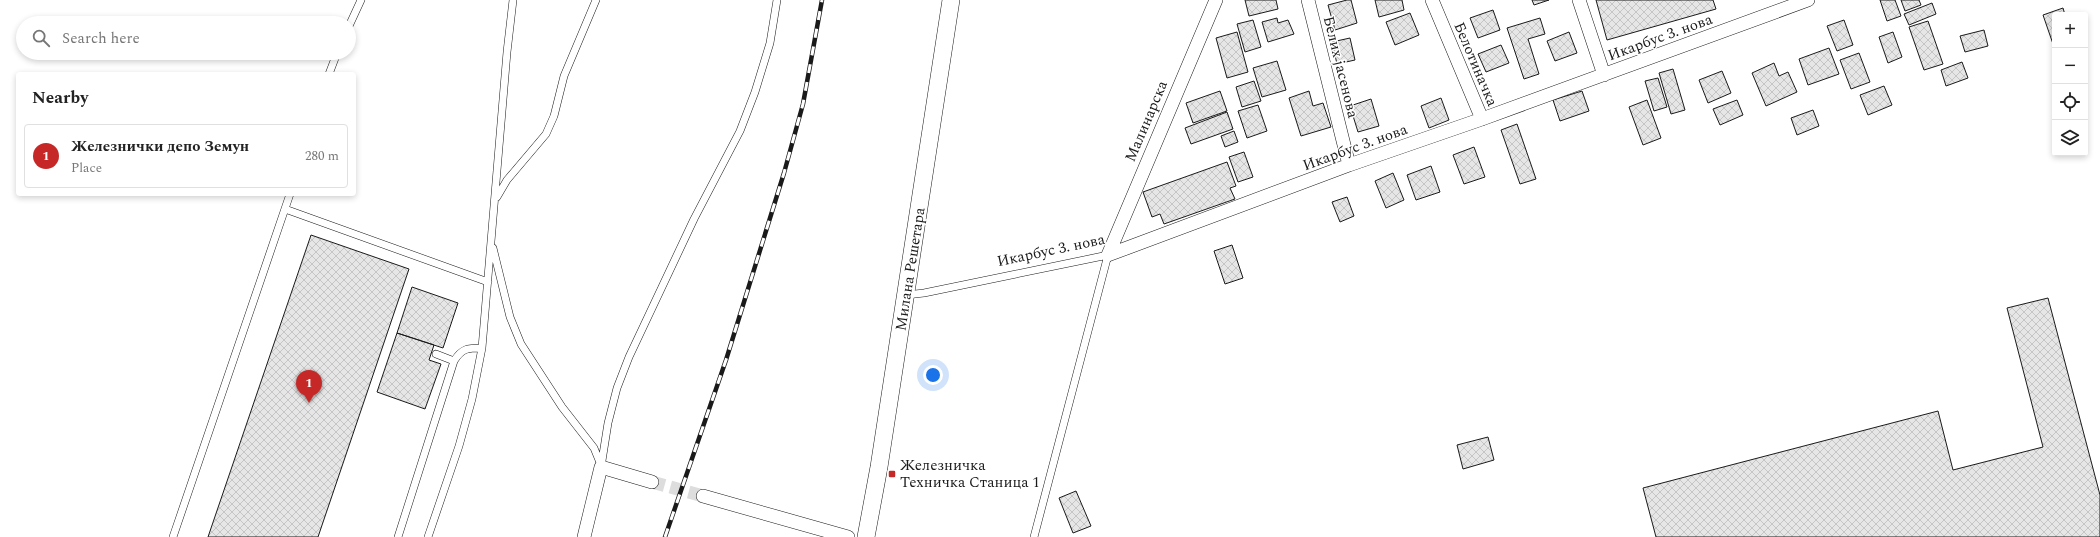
<!DOCTYPE html>
<html lang="en">
<head>
<meta charset="utf-8">
<style>
	body { margin:0; font-family:Spectral,serif; background:#f2f2f2; color:#222 }
	.controls { position:absolute; right:12px; top:12px; display:grid; overflow:hidden; border-radius:4px; box-shadow:0 2px 6px #0003 }
	.controls button { width:36px; height:36px; display:grid; place-items:center; padding:0; border:0; border-bottom:1px solid #e0e0e0; background:#fff; color:#222; font:20px sans-serif }
	.you { position:absolute; left:933px; top:375px; width:14px; height:14px; margin:-10px; border:3px solid #fff; border-radius:50%; background:#1a73e8; box-shadow:0 0 0 6px #1a73e833 }
	.badge { display:grid; place-items:center; width:26px; height:26px; border-radius:50%; background:#c62828; color:#fff; font-size:13px; font-weight:700 }
	.pin { position:absolute; translate:-50% -33px; filter:drop-shadow(0 1px 2px #0008) }
	.pin::after { content:''; position:absolute; top:21px; width:14px; height:12px; background:inherit; clip-path:polygon(0 0,100% 0,50% 100%) }
	.list { margin:0; padding:0; list-style:none }
	h2 { display:flex; justify-content:space-between; align-items:center; height:52px; margin:0; padding:0 16px; font-size:17px }
	h2 small { font-size:13px; font-weight:400; color:#767676 }
	.list li { display:grid; grid-template-columns:26px 1fr auto; gap:12px; align-items:center; box-sizing:border-box; height:64px; margin:0 8px 8px; padding:0 8px; border:1px solid #e0e0e0; border-radius:4px }
	.list b { display:block; font-size:15px; white-space:nowrap }
	.list p { margin:0; font-size:13px; white-space:nowrap; color:#767676 }
	.list em { font-size:13px; font-style:normal; color:#767676 }
	.icon { flex:none; width:22px; height:22px; fill:none; stroke:currentColor; stroke-width:2; stroke-linecap:round; stroke-linejoin:round }
	.map { position:relative; flex:none; width:2100px; height:537px; overflow:hidden }
	.search { position:absolute; background:#fff; box-shadow:0 2px 6px #0003; left:16px; top:16px; width:340px; height:44px; display:flex; align-items:center; gap:10px; box-sizing:border-box; padding:0 14px; border-radius:22px; color:#767676; font-size:15px }
	.panel { position:absolute; background:#fff; box-shadow:0 2px 6px #0003; left:16px; top:72px; width:340px; height:124px; border-radius:4px }
	.map>svg:first-child { display:block }
	.building { fill:url(#building-cross-hatch); stroke:#1a1a1a }
	.lines { fill:none; stroke-linecap:round; stroke-linejoin:round }
	.minor-tunnel { stroke:#ddd; stroke-width:13; stroke-dasharray:13 6; stroke-linecap:butt }
	.service-casing { stroke:#1a1a1a; stroke-width:8 }
	.minor-casing { stroke:#1a1a1a; stroke-width:14 }
	.tertiary-casing { stroke:#1a1a1a; stroke-width:18 }
	.service { stroke:#fff; stroke-width:7 }
	.minor { stroke:#fff; stroke-width:13 }
	.tertiary { stroke:#fff; stroke-width:17 }
	.rail-casing { stroke:#1a1a1a; stroke-width:4.5 }
	.rail { stroke:#fff; stroke-width:3; stroke-dasharray:9; stroke-linecap:butt }
	.poi-dot { fill:#c62828; stroke:#fff; stroke-width:1.5 }
	.labels { text-anchor:middle; stroke-width:3; stroke-linejoin:round; paint-order:stroke }
	.street-label { font-size:15px; fill:#1a1a1a; stroke:#fff }
	.poi-label { font-size:15px; fill:#1a1a1a; stroke:#fff; text-anchor:start }
</style>
</head>
<body>
<div class="map">
<svg width="2100" height="537" viewBox="0 0 2100 537">
	<defs>
		<pattern id="building-cross-hatch" width="8" height="8" patternUnits="userSpaceOnUse"><rect width="8" height="8" fill="#e6e6e6"/><path d="M0 0l8 8M0 8l8-8" fill="none" stroke="#c5c5c5"/></pattern>
	</defs>
	<rect width="100%" height="100%" fill="#fff"/>
	<!-- building -->
	<path class="building" d="M1245 0H1276L1278 9 1249 16Z
		M1347 0H1351L1357 23 1335 30 1328 5Z
		M1375 0H1402L1404 10 1379 17Z
		M1532 0H1549L1534 5Z
		M1596 0H1713L1716 9 1607 40Z
		M1880 0H1895L1901 16 1887 21Z
		M1901 0H1919L1921 5 1905 11Z
		M1932 3 1936 14 1909 25 1904 14Z
		M2063 8 2065 15H2055V43L2053 44 2043 15Z
		M1493 10 1500 30 1478 38 1470 18Z
		M1410 13 1419 35 1395 45 1386 22Z
		M1277 18 1278 23 1288 20 1294 34 1268 42 1262 22Z
		M1540 18 1545 34 1528 39 1539 74 1524 79 1507 28Z
		M1253 20 1261 47 1245 52 1237 24Z
		M1844 20 1853 45 1837 51 1827 26Z
		M1928 21 1943 64 1924 70 1909 27Z
		M1984 30 1988 46 1965 52 1960 36Z
		M1237 32 1248 72 1227 78 1216 38Z
		M1569 32 1577 53 1555 61 1547 41Z
		M1893 32 1902 57 1888 63 1879 37Z
		M1350 38 1355 60 1337 64 1332 42Z
		M1501 45 1509 63 1486 72 1478 54Z
		M1829 48 1839 74 1808 85 1799 59Z
		M1859 53 1870 82 1851 89 1840 60Z
		M1277 61 1286 90 1262 97 1253 68Z
		M1962 62 1968 78 1946 86 1941 70Z
		M1774 63 1779 76 1788 72 1797 92 1766 106 1752 73Z
		M1673 69 1685 110 1671 114 1659 73Z
		M1722 71 1731 93 1708 103 1699 80Z
		M1658 78 1667 107 1654 111 1645 81Z
		M1254 81 1261 101 1242 107 1236 87Z
		M1884 86 1892 105 1868 115 1860 95Z
		M1220 91 1227 111 1193 123 1186 103Z
		M1309 91 1313 106 1323 103 1331 127 1301 136 1289 98Z
		M1582 91 1589 111 1560 121 1553 100Z
		M1441 98 1449 120 1429 128 1421 106Z
		M1371 99 1379 126 1358 132 1350 106Z
		M1647 100 1661 138 1643 145 1629 107Z
		M1737 100 1743 115 1720 125 1713 109Z
		M1258 105 1267 131 1247 138 1238 111Z
		M1813 110 1819 126 1797 135 1791 118Z
		M1227 112 1233 129 1191 144 1185 128Z
		M1517 124 1536 179 1520 184 1501 130Z
		M1234 131 1238 142 1225 147 1221 136Z
		M1474 147 1485 177 1464 184 1453 155Z
		M1244 152 1253 177 1238 182 1229 157Z
		M1227 162 1236 186 1230 188 1235 199 1164 224 1160 214 1152 217 1143 192Z
		M1431 166 1440 192 1416 200 1407 175Z
		M1393 173 1404 200 1386 208 1375 181Z
		M1347 197 1354 216 1340 222 1332 202Z
		M311 235 409 269 318 537H208Z
		M1232 245 1243 278 1225 284 1214 251Z
		M412 287 458 303 443 348 397 333Z
		M2048 298 2100 495V537H1656L1643 488 1938 411 1953 470 2043 447 2007 308Z
		M397 333 434 345 429 360 441 364 425 409 377 392Z
		M1488 437 1494 460 1463 469 1457 445Z
		M1076 491 1091 526 1073 533 1059 498Z"/>
	<g class="lines">
		<!-- minor-tunnel -->
		<path class="minor-tunnel" d="M652 482 703 496"/>
		<defs>
			<path id="service" d="M349 26 361 0
				M329 74 337 53
				M497 197 507 180 546 134 554 116 564 76 596 0
				M285 209 488 282
				M493 248 510 317 521 344 562 407 594 448 601 465
				M906 295 924 293 1108 255 1034 537
				M436 354 454 361
				M601 467 608 423 617 388 629 357 694 219 740 131 755 92 770 43 777 0
				M173 537 290 194
				M398 537 454 361C462 348 468 348 482 348
				M428 537 459 446 472 399 482 348 507 52 513 0"/>
			<path id="minor" d="M1308 0 1349 165
				M1432 0 1482 119
				M1579 0 1604 75
				M1108 255 1349 165 1482 119 1808 0
				M1108 255 1216 0
				M703 496 848 537
				M584 537 601 467 652 482"/>
			<path id="tertiary" d="M866 537 879 467 951 0"/>
		</defs>
		<!-- service casing -->
		<use href="#service" class="service-casing"/>
		<!-- minor casing -->
		<use href="#minor" class="minor-casing"/>
		<!-- tertiary casing -->
		<use href="#tertiary" class="tertiary-casing"/>
		<!-- service -->
		<use href="#service" class="service"/>
		<!-- minor -->
		<use href="#minor" class="minor"/>
		<!-- tertiary -->
		<use href="#tertiary" class="tertiary"/>
		<defs>
			<path id="rail" d="M665 537 726 360 784 173 803 104 822 0"/>
		</defs>
		<!-- rail casing -->
		<use href="#rail" class="rail-casing"/>
		<!-- rail -->
		<use href="#rail" class="rail"/>
	</g>
	<!-- markers -->
	<rect class="poi-dot" x="888" y="470" width="8" height="8" rx="2"/>
	<g class="labels">
		<!-- street labels -->
		<g class="street-label">
			<text transform="translate(1660 37) rotate(-20)" y="5">Икарбус 3. нова</text>
			<text transform="translate(1476 64) rotate(67)" y="5">Белотиначка</text>
			<text transform="translate(1341 67) rotate(76)" y="5">Белих јасенова</text>
			<text transform="translate(1146 121) rotate(-67)" y="5">Малинарска</text>
			<text transform="translate(1355 147) rotate(-20)" y="5">Икарбус 3. нова</text>
			<text transform="translate(1051 250) rotate(-12)" y="5">Икарбус 3. нова</text>
			<text transform="translate(910 269) rotate(-81)" y="5">Милана Решетара</text>
		</g>
		<!-- poi labels -->
		<g class="poi-label">
			<text x="900" y="470">Железничка<tspan x="900" dy="17">Техничка Станица 1</tspan></text>
		</g>
	</g>
</svg>
<div class="controls">
<button>+</button>
<button>−</button>
<button><svg class="icon" aria-label="locate" viewBox="0 0 24 24"><circle cx="12" cy="12" r="6"/><path d="M12 2v4M12 18v4M2 12h4M18 12h4"/></svg></button>
<button><svg class="icon" aria-label="layers" viewBox="0 0 24 24"><path d="M12 4l9 5-9 5-9-5zM3 14l9 5 9-5"/></svg></button>
</div>
<div class="you"></div>
<div class="pin badge" style="left:309px;top:403px">1</div>
<div class="search"><svg class="icon" aria-label="search" viewBox="0 0 24 24"><circle cx="10" cy="10" r="6"/><path d="M15 15l6 6"/></svg>Search here</div>
<section class="panel">
<h2>Nearby<small></small></h2>
<ul class="list">
<li><span class="badge">1</span><div><b>Железнички депо Земун</b><p>Place</p></div><em>280 m</em></li>
</ul>
</section>
</div>
</body>
</html>
